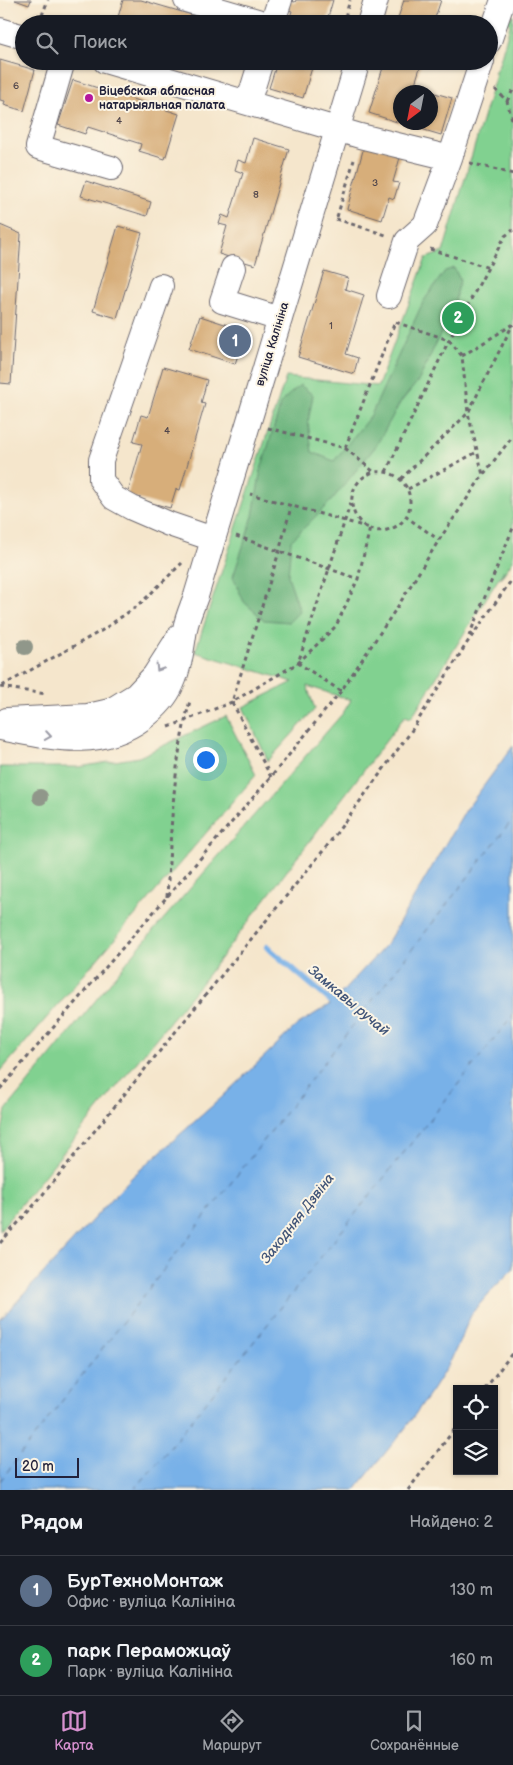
<!DOCTYPE html>
<html lang="ru">
<head>
<meta charset="utf-8">
<style>
	body { margin:0; font-family:"Balsamiq Sans",sans-serif; background:#242831; color:#f1f3f6 }
	.controls { position:absolute; right:15px; bottom:15px; display:grid; overflow:hidden; border-radius:0px; box-shadow:0 1px 4px #0004 }
	.controls button { width:45px; height:45px; display:grid; place-items:center; padding:0; border:0; border-bottom:1px solid #363941; background:#171b24; color:#f1f3f6; font:25px sans-serif }
	.compass { position:absolute; left:393px; top:85px; width:45px; height:45px; border-radius:50%; background:#171b24; box-shadow:0 1px 4px #0004; rotate:212deg }
	.scale { position:absolute; left:15px; bottom:12px; width:64px; box-sizing:border-box; padding-left:5px; border:2px solid #22223b; border-top:0; font-size:14px; line-height:18px; white-space:nowrap; color:#22223b; -webkit-text-stroke:4px #fcf5e5; paint-order:stroke }
	.you { position:absolute; left:205px; top:759px; width:18px; height:18px; margin:-12px; border:4px solid #fff; border-radius:50%; background:#1a73e8; box-shadow:0 0 0 8px #1a73e833 }
	.badge { display:grid; place-items:center; width:32px; height:32px; border-radius:50%; background:#d690ce; color:#fff; font-size:16px; font-weight:700 }
	.pin { position:absolute; translate:-50% -50%; border:2px solid #fff; box-shadow:0 1px 5px #0006 }
	.list { margin:0; padding:0; list-style:none }
	h2 { display:flex; justify-content:space-between; align-items:center; height:65px; margin:0; padding:0 20px; font-size:21px }
	h2 small { font-size:16px; font-weight:400; color:#9ea1a6 }
	.list li { display:grid; grid-template-columns:32px 1fr auto; gap:15px; align-items:center; box-sizing:border-box; height:70px; padding:0 20px; border-top:1px solid #363941 }
	.list b { display:block; font-size:19px; white-space:nowrap }
	.list p { margin:0; font-size:16px; white-space:nowrap; color:#9ea1a6 }
	.list em { font-size:16px; font-style:normal; color:#9ea1a6 }
	.icon { flex:none; width:28px; height:28px; fill:none; stroke:currentColor; stroke-width:2; stroke-linecap:round; stroke-linejoin:round }
	.map { position:relative; flex:none; width:513px; height:1490px; overflow:hidden }
	.search { position:absolute; background:#171b24; box-shadow:0 1px 4px #0004; left:15px; right:15px; top:15px; height:55px; display:flex; align-items:center; gap:12px; box-sizing:border-box; padding:0 18px; border-radius:28px; color:#9ea1a6; font-size:19px }
	.sheet { height:205px; background:#171b24 }
	nav { display:flex; justify-content:space-around; align-items:center; box-sizing:border-box; height:70px; border-top:1px solid #363941; background:#171b24; font-size:14px; color:#9ea1a6 }
	nav a { display:grid; justify-items:center; gap:2px }
	nav .on { color:#d690ce }
	.map>svg:first-child { display:block }
	.green { fill:#81d190; stroke:#527a66 }
	.forest { fill:#68b37a; stroke:#456a5a }
	.water { fill:#78b1e8; stroke:#4d6a92 }
	.lines { fill:none; stroke-linecap:round; stroke-linejoin:round }
	.stream { stroke:#78b1e8; stroke-width:6 }
	.ferry { stroke:#405478; stroke-width:1; stroke-dasharray:6 5; stroke-linecap:butt }
	.building { fill:#d7ae7a }
	.minor-casing { stroke:#6c676e; stroke-width:26 }
	.path { stroke:#6c676e; stroke-width:3; stroke-dasharray:4 4; stroke-linecap:butt }
	.minor { stroke:#fff; stroke-width:24 }
	.tree { fill:#90978a }
	.oneway { stroke:#9c9ca7 }
	.poi-dot { fill:#b5179e; stroke:#fcf5e5; stroke-width:2 }
	.labels { text-anchor:middle; stroke-width:4; stroke-linejoin:round; paint-order:stroke }
	.number-label { font-size:10px; fill:#4f454b }
	.poi-label { font-size:12px; font-weight:bold; fill:#22223b; stroke:#fcf5e5; text-anchor:start }
	.street-label { font-size:12px; fill:#22223b; stroke:#fcf5e5 }
	.water-label { font-size:14px; font-style:italic; fill:#405478; stroke:#fcf5e5 }
</style>
</head>
<body>
<div class="map">
<svg width="513" height="1490" viewBox="0 0 513 1490">
	<rect width="100%" height="100%" fill="#fcf5e5"/>
	<filter id="ink" filterUnits="userSpaceOnUse"><feTurbulence type="fractalNoise" baseFrequency=".02" numOctaves="2"/><feDisplacementMap in="SourceGraphic" scale="10" xChannelSelector="R" yChannelSelector="G"/><feConvolveMatrix kernelMatrix="1 2 1 2 8 2 1 2 1" color-interpolation-filters="sRGB"/></filter>
	<filter id="wash" filterUnits="userSpaceOnUse"><feTurbulence type="fractalNoise" baseFrequency=".0096" numOctaves="4" result="noise"/><feDisplacementMap in="SourceGraphic" scale="20" xChannelSelector="R" yChannelSelector="G"/><feGaussianBlur stdDeviation="1.12" result="paint"/><feColorMatrix in="noise" values="0 0 0 0 0 0 0 0 0 0 0 0 0 0 0 0 0 1.4 0 .05"/><feComposite in="paint" operator="in"/></filter>
	<g filter="url(#wash)">
		<rect width="100%" height="100%" fill="#f5e6cc"/>
		<!-- green -->
		<path class="green" d="M512 15H513V560L501 578 504 570 411 718 405 716 206 977 0 1230V1142L6 1110 140 946 343 713 351 700 307 686 315 709 268 761 243 707 293 682 195 652 286 377 378 386 426 258 443 252 496 74 494 73 499 64 510 25 507 22Z
			M226 716 256 775 0 1072V767H79L139 757Z"/>
		<!-- forest -->
		<path class="forest" d="M454 268 460 280 454 305 419 380 400 403 376 446 331 501 291 541 288 576 300 611 289 622 264 620 244 602 233 577 253 516 261 469 282 401 300 385 313 395 308 422 312 452 334 461 371 415 423 302 445 271Z"/>
		<!-- water -->
		<path class="water" d="M513 746V1269L493 1289 472 1313 451 1360 433 1389 404 1430 355 1490H0V1320L132 1177 220 1099 297 1025 332 1003 386 945 463 814Z"/>
		<g class="lines">
			<!-- stream -->
			<path class="stream" d="M267 947 339 1008"/>
			<!-- ferry -->
			<path class="ferry" d="M0 1481 513 819
				M134 1490 160 1460 513 1015"/>
		</g>
		<g id="blocks">
			<!-- building -->
			<path class="building" d="M15 0H31L29 5Z
				M123 0H141L223 24H116Z
				M296 0H333L326 24H288L292 11 288 10 290 1 295 2Z
				M404 0H441L433 24H396Z
				M0 60 35 70 24 111 4 105 5 101 0 100Z
				M273 61H314L303 98 269 88 277 63Z
				M385 61H422L414 87 452 98 441 135 401 123 430 122V92H400V123L369 113Z
				M73 80 179 114 165 159 139 151 141 144 88 127 85 134 58 125Z
				M253 138 289 149 255 265 219 254 227 226 219 224 222 215 229 218 243 173 235 170 238 160 246 163Z
				M365 143 401 154 393 182 399 183 394 199 389 197 382 220 347 209Z
				M86 181 151 202 147 216 81 196Z
				M0 225 21 234 11 384 0 383Z
				M118 226 142 233 117 318 93 311Z
				M324 271 348 278 345 289 364 295 346 354 358 358 354 374 298 357Z
				M200 316 246 331 235 364 189 349Z
				M163 367 207 380 201 403 205 404 180 490 176 489 170 508 127 496 142 444 133 442 141 415 148 417Z"/>
		</g>
	</g>
	<g filter="url(#ink)">
		<use href="#blocks" fill-opacity="0" stroke="#6c676e" stroke-width="1"/>
		<g class="lines">
			<defs>
				<path id="minor" d="M186 0 267 24
					M272 24 280 0
					M369 24 376 0
					M0 30 24 37
					M489 41 503 0
					M63 61 38 147 111 168
					M105 61 360 136 450 158
					M248 103 261 61
					M233 268 222 301 280 319
					M161 286 101 460V480L114 498 132 508 169 524 213 539
					M389 296 407 241 425 225 450 158 482 61
					M7 720 88 716 110 711 136 695 154 676 179 637
					M0 728C50 737 98 751 143 718 155 709 166 698 172 684 180 666 182 648 185 629 187 618 192 607 196 596L358 61"/>
			</defs>
			<!-- minor casing -->
			<use href="#minor" class="minor-casing"/>
			<!-- path -->
			<path class="path" d="M39 23 48 0
				M343 24 350 0
				M495 89 507 101 513 123
				M507 101 513 90
				M470 163 513 174
				M337 217 354 160
				M336 219 386 235
				M430 249 489 268
				M462 356 512 325
				M268 428 345 448 395 322 449 340 462 356 468 413 483 475
				M345 448 374 472C414 467 424 521 387 530 351 538 336 484 374 472
				M386 472 449 340 505 236 513 230
				M401 479 468 413 513 324
				M408 489 477 452
				M405 516 439 540
				M236 536 358 579
				M469 636 513 528
				M2 686 101 631 140 604 182 563
				M0 687 46 694
				M341 691 298 663 351 502
				M169 727 232 702 298 663 336 626 358 579 370 528 250 494
				M271 777 232 702 279 552 291 507
				M167 897C171 832 173 763 190 701
				M0 1089 271 777 341 691 398 606 439 540 483 475 513 436
				M0 1243 35 1204 327 846 410 733 467 643 513 578
				M485 1389 513 1352
				M408 1490 457 1426"/>
			<!-- minor -->
			<use href="#minor" class="minor"/>
		</g>
		<!-- trees -->
		<g class="tree">
			<circle cx="25" cy="647" r="8"/>
			<circle cx="40" cy="797" r="8"/>
		</g>
		<!-- one-way arrows -->
		<defs><path id="oneway-chevron" d="M-2-3.5L2.5 0L-2 3.5" fill="none" stroke-width="1.6" stroke-linecap="round" stroke-linejoin="round" transform="scale(1.25)"/></defs>
		<g class="oneway">
			<use href="#oneway-chevron" transform="translate(159 668) rotate(122)"/>
			<use href="#oneway-chevron" transform="translate(48 736) rotate(9)"/>
		</g>
	</g>
	<!-- markers -->
	<circle class="poi-dot" cx="89" cy="98" r="5"/>
	<g class="labels">
		<!-- number labels -->
		<g class="number-label">
			<text x="16" y="89">6</text>
			<text x="119" y="124">4</text>
			<text x="375" y="186">3</text>
			<text x="256" y="198">8</text>
			<text x="331" y="329">1</text>
			<text x="167" y="434">4</text>
		</g>
		<!-- poi labels -->
		<g class="poi-label">
			<text x="99" y="95">Віцебская абласная<tspan x="99" dy="14">натарыяльная палата</tspan></text>
		</g>
		<!-- street labels -->
		<g class="street-label">
			<text transform="translate(272 344) rotate(-73)" y="4">вуліца Калініна</text>
		</g>
		<!-- water labels -->
		<g class="water-label">
			<text transform="translate(349 1000) rotate(40)" y="5">Замкавы ручай</text>
			<text transform="translate(297 1218) rotate(-52)" y="5">Заходняя Дзвіна</text>
		</g>
	</g>
</svg>
<div class="controls">
<button><svg class="icon" aria-label="locate" viewBox="0 0 24 24"><circle cx="12" cy="12" r="6"/><path d="M12 2v4M12 18v4M2 12h4M18 12h4"/></svg></button>
<button><svg class="icon" aria-label="layers" viewBox="0 0 24 24"><path d="M12 4l9 5-9 5-9-5zM3 14l9 5 9-5"/></svg></button>
</div>
<svg class="compass" viewBox="-18 -18 36 36"><path d="M0-13l5 13h-10z" fill="#e53935"/><path d="M0 13l5-13h-10z" fill="#9ea1a6"/></svg>
<div class="scale">20 m</div>
<div class="you"></div>
<div class="pin badge" style="left:235px;top:341px;background:#5c6f8a">1</div>
<div class="pin badge" style="left:458px;top:318px;background:#2e9e5b">2</div>
<div class="search"><svg class="icon" aria-label="search" viewBox="0 0 24 24"><circle cx="10" cy="10" r="6"/><path d="M15 15l6 6"/></svg>Поиск</div>
</div>
<section class="sheet">
<h2>Рядом<small>Найдено: 2</small></h2>
<ul class="list">
<li><span class="badge" style="background:#5c6f8a">1</span><div><b>БурТехноМонтаж</b><p>Офис · вуліца Калініна</p></div><em>130 m</em></li>
<li><span class="badge" style="background:#2e9e5b">2</span><div><b>парк Пераможцаў</b><p>Парк · вуліца Калініна</p></div><em>160 m</em></li>
</ul>
</section>
<nav>
<a class="on"><svg class="icon" aria-label="map" viewBox="0 0 24 24"><path d="M3 6l6-2 6 2 6-2v14l-6 2-6-2-6 2zM9 4v14M15 6v14"/></svg>Карта</a>
<a><svg class="icon" aria-label="directions" viewBox="0 0 24 24"><path d="M12 3l9 9-9 9-9-9zM9 14v-3h6M13 9l2 2-2 2"/></svg>Маршрут</a>
<a><svg class="icon" aria-label="saved" viewBox="0 0 24 24"><path d="M7 4h10v16l-5-4-5 4z"/></svg>Сохранённые</a>
</nav>
</body>
</html>
